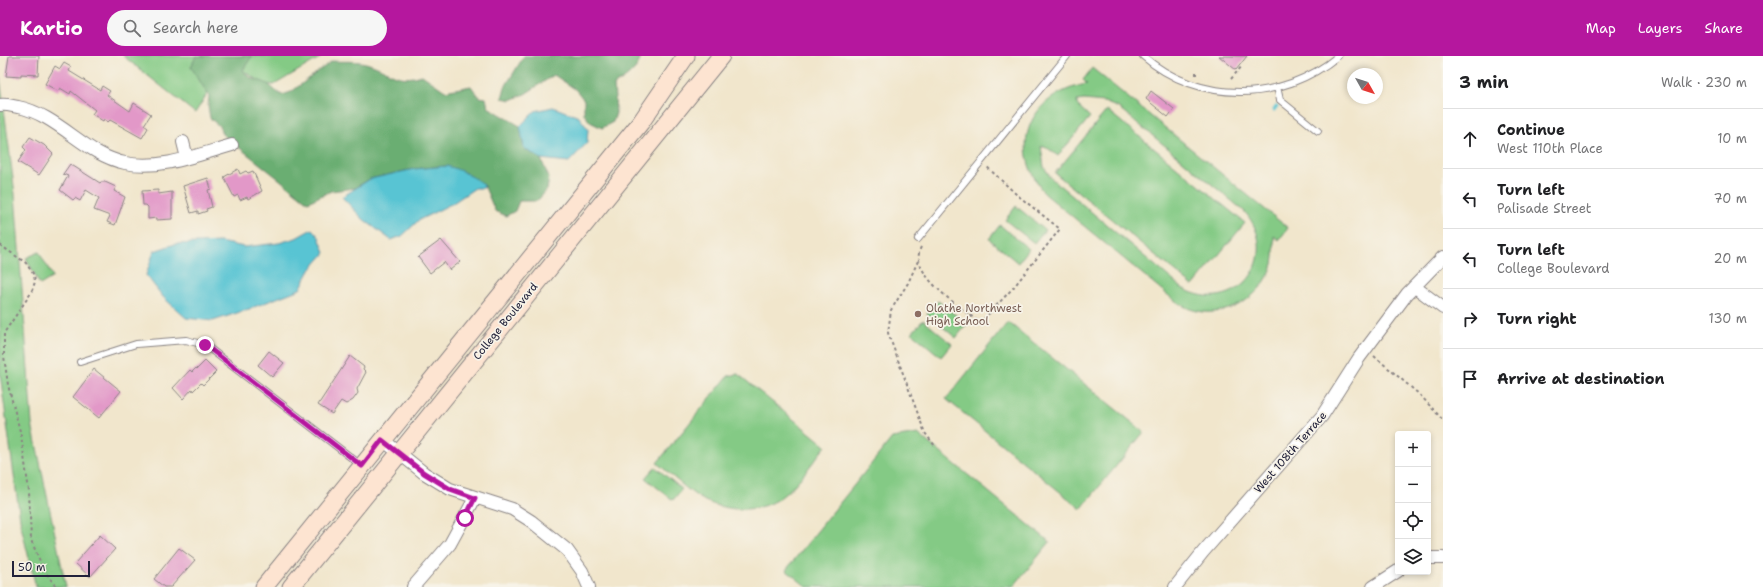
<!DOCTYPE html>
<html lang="en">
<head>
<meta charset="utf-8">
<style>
	body { margin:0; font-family:"Shantell Sans",sans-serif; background:#f6f6f6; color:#202124 }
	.controls { position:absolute; right:12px; bottom:12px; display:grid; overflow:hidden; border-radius:4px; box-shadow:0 2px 6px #0003 }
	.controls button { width:36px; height:36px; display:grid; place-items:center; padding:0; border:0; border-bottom:1px solid #e0e0e0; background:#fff; color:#202124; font:20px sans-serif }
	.compass { position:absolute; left:1347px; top:12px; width:36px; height:36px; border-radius:50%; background:#fff; box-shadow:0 2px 6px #0003; rotate:129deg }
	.scale { position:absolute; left:12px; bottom:10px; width:78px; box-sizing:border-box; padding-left:4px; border:2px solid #22223b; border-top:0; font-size:11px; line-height:14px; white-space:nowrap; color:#22223b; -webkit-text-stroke:3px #f7f3e8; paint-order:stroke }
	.stop { position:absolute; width:12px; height:12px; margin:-9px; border:3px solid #b5179e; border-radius:50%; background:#fff }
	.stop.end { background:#b5179e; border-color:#fff; box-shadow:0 1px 4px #0008 }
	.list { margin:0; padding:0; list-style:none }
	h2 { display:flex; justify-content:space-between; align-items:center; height:52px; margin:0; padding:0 16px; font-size:17px }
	h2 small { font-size:13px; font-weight:400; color:#757577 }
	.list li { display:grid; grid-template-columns:26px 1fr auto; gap:12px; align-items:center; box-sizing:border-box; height:60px; padding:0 16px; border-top:1px solid #e0e0e0 }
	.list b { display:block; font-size:15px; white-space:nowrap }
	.list p { margin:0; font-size:13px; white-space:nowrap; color:#757577 }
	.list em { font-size:13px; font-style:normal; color:#757577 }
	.icon { flex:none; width:22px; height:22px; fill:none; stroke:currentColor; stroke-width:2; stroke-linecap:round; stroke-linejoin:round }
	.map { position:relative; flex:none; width:1443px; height:531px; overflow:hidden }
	header { display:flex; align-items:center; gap:24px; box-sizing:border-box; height:56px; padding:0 20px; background:#b5179e; color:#fff }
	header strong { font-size:19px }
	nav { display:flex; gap:22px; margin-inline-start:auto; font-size:14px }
	.search { width:280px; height:36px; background:#f6f6f6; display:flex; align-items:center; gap:10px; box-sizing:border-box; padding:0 14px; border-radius:22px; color:#757577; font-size:15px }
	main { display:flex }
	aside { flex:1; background:#fff }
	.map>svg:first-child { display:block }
	.green { fill:#84ca85; stroke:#537660; fill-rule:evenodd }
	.forest { fill:#6bae72; stroke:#466856 }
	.water { fill:#59c4d3; stroke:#3e7387 }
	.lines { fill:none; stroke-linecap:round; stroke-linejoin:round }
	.stream { stroke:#59c4d3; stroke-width:3 }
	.building { fill:#e298c8 }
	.lane-casing { stroke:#8a8484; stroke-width:8 }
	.street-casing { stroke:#8a8484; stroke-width:14 }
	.secondary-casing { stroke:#8a8484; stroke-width:19 }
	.path { stroke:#8a8484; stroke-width:2; stroke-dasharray:3 3; stroke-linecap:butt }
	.lane { stroke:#fff; stroke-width:6 }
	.street { stroke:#fff; stroke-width:12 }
	.secondary { stroke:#fde4d1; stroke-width:17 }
	.route { stroke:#b5179e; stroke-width:5 }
	.education-dot { fill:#8d6e63; stroke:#f7f3e8; stroke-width:1.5 }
	.labels { text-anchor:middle; stroke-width:3.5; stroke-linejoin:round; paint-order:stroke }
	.education-label { font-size:11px; fill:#785e54; stroke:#f7f3e8; text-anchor:start }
	.street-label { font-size:11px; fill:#22223b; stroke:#f7f3e8 }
</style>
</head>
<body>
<header>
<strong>Kartio</strong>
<div class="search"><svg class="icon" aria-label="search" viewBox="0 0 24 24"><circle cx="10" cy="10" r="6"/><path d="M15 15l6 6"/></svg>Search here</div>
<nav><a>Map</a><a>Layers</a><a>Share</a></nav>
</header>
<main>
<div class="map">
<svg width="1443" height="531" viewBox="0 0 1443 531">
	<rect width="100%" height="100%" fill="#f7f3e8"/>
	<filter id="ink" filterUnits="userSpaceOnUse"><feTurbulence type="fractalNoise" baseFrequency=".025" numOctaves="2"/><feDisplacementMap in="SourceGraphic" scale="8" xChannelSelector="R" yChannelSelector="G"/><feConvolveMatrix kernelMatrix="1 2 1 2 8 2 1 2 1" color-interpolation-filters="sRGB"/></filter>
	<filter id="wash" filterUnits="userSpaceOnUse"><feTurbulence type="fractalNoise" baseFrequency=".012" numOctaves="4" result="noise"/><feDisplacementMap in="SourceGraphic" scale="16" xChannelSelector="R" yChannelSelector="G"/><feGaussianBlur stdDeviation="0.9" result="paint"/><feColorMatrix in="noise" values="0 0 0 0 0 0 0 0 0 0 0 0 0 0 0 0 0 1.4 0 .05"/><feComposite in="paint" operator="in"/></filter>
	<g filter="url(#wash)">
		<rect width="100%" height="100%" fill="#f1e6cc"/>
		<!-- green -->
		<path class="green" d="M123 0H323L274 29 264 28 237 11 209 35 195 57Z
			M1092 12 1288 172 1279 184 1274 180C1274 189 1275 200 1273 208 1263 242 1224 265 1190 253 1184 251 1179 247 1174 244L1045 138C1007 91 1029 38 1087 28L1083 24ZM1084 44 1104 46 1119 52 1244 155C1285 201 1236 263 1182 232L1051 122 1044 111 1041 90H1045L1058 100 1090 61 1077 49V45Z
			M0 22 15 138 32 368 66 531H36L21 470 0 318Z
			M1107 54 1245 167 1193 230 1055 117Z
			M1016 150 1045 174 1034 187 1005 164Z
			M1000 169 1029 193 1018 207 989 183Z
			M39 196 53 221 40 229 26 202Z
			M938 245 967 268 956 282 927 258Z
			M923 264 952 288 941 301 912 277Z
			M1008 266 1144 376 1081 453 946 343Z
			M738 318 826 390C812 406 799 428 781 441 759 457 729 456 705 445 688 436 672 419 657 407L728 320Z
			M918 378 1050 486 1013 531H807L786 514 892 382Z
			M655 411 682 433 673 444 645 422Z"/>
		<!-- forest -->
		<path class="forest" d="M196 0H252L243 14C252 27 259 22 269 29 274 33 276 36 282 39L291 36 332 5C343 6 358 4 369 8 391 15 397 27 422 19L445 35 471 30 479 41 486 42 488 51 520 70 524 92 541 103 549 122 547 134 537 145H519L515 155 506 160 495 155 484 129 447 110 414 113 370 123 355 132 331 135 308 146 222 78 220 71 210 62 208 50 209 40 191 11Z
			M524 0H641C639 13 625 23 614 29L616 57 613 66 602 72 590 66 584 58V44L575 33 554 19 525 38 511 44 502 42 505 31Z"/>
		<!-- water -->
		<path class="water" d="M553 51 579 61 588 73 587 87 569 106 541 103 524 92 520 70 535 55Z
			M447 110C462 114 472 120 484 129V132H475L453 147 419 164 402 180 391 184 363 163 342 141 370 123 414 113Z
			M312 173 319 181 325 197 310 214 300 233 249 253 213 265 186 262 163 241 146 219 154 195 175 188 220 186 244 191 279 187 296 182Z"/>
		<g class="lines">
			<!-- stream -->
			<path class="stream" d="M1274 54 1277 50"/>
		</g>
		<g id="blocks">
			<!-- building -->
			<path class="building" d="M9 0H39L38 19 21 18V21L6 20Z
				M1219 0H1247L1236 14Z
				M64 7 71 11 69 15 100 34 102 30 110 35 107 39 130 55 134 47 151 58 144 69 148 72 142 82 110 64 108 66 104 63 103 65 92 58 95 54 71 35 70 38 60 32 58 35 45 28 55 10 60 13Z
				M1151 35 1174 53 1168 61 1146 43Z
				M30 81 44 89 53 98 39 119 18 106 26 94 23 91Z
				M70 108 100 127 101 126H105L116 131 114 135 125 141 115 169 107 166 110 160 94 154 99 142 86 134 80 145 75 142 73 144 60 134 68 120 63 118Z
				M238 113 240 118 246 115 248 117 253 115 262 135 248 143 247 141 240 144 238 139 234 141 224 121Z
				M208 122 211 133 208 134 212 151 206 153 207 155 198 158V155L191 157 183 130Z
				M158 134V138L172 136V163L156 164V162L148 163V151L146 149H143L142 135Z
				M441 184 460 206 450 214 444 206 430 217 418 201Z
				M269 295 284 307 272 321 258 309Z
				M350 300 364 311 363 313 366 316 357 333 358 337 353 344 346 348 341 345 332 358 318 349Z
				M205 305 216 316 203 329 201 327 193 335 192 333 183 343 173 332 190 314 192 316 196 312 197 313Z
				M94 313 121 335 99 362 73 341Z
				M100 479 115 493 90 521 75 507Z
				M179 492 195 504 171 531H164L154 523Z"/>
		</g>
	</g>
	<g filter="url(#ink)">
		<use href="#blocks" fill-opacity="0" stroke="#8a8484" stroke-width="1"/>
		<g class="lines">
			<defs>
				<path id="lane" d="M1143 0C1199 49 1282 47 1338 0
					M1277 31 1280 44 1318 75
					M918 183 1067 0
					M80 306 136 288 186 284 205 289 362 410"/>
				<path id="street" d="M0 49C6 48 12 50 18 51 59 59 85 99 125 107 161 114 197 99 232 89
					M183 86 187 102
					M1415 231 1443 252
					M383 384 424 417 450 433 512 453 531 465 567 494 582 515 589 531
					M1428 502H1443
					M413 531 450 488 475 442
					M1175 531 1203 496 1322 360 1359 302 1407 238 1443 201
					M1373 531 1398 515"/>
				<path id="secondary" d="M264 531 641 66 686 0
					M291 531 721 0"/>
			</defs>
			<!-- lane casing -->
			<use href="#lane" class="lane-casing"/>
			<!-- street casing -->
			<use href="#street" class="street-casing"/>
			<!-- secondary casing -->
			<use href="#secondary" class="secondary-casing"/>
			<!-- path -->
			<path class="path" d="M1196 19V13
				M1231 23 1242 10
				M0 189 26 207 34 219 35 226 31 237 4 277V300L8 329 21 379 29 435 31 484 43 512 56 531
				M921 191C907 218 962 252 980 267L1013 232 1060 173 1016 138 986 110
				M918 205 908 227 891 254 888 277 925 377 935 390
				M1374 300 1420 339 1443 364"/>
			<!-- lane -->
			<use href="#lane" class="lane"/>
			<!-- street -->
			<use href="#street" class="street"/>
			<!-- secondary -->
			<use href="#secondary" class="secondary"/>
		</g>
	</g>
	<g class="lines" filter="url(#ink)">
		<!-- route -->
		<path class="route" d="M205 289 362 410 382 384 424 417 450 433 475 442 465 462"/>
	</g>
	<!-- markers -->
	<circle class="education-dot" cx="918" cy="258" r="4"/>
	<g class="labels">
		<!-- education labels -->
		<g class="education-label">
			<text x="926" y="256">Olathe Northwest<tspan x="926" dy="13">High School</tspan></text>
		</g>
		<!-- street labels -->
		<g class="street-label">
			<text transform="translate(505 265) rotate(-51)" y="4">College Boulevard</text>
			<text transform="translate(1290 396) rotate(-49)" y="4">West 108th Terrace</text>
		</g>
	</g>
</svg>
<div class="controls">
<button>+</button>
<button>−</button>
<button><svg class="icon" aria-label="locate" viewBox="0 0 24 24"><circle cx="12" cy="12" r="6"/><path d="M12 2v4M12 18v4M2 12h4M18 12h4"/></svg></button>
<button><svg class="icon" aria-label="layers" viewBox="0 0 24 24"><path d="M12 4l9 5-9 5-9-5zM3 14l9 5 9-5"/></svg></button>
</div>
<svg class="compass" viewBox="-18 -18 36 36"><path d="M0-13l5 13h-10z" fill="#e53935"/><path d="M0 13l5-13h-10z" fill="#757577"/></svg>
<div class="scale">50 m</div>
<div class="stop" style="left:465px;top:462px"></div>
<div class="stop end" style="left:205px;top:289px"></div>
</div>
<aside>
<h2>3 min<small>Walk · 230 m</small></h2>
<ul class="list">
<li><svg class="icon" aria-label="ahead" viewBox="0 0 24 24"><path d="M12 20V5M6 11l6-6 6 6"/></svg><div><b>Continue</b><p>West 110th Place</p></div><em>10 m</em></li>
<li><svg class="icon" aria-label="left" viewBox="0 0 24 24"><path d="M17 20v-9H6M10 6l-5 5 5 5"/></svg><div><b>Turn left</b><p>Palisade Street</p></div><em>70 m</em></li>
<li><svg class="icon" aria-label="left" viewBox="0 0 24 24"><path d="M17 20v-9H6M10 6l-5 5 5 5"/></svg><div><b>Turn left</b><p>College Boulevard</p></div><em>20 m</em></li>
<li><svg class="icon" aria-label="right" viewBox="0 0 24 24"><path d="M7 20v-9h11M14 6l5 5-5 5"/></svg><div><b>Turn right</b></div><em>130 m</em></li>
<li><svg class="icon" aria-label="arrive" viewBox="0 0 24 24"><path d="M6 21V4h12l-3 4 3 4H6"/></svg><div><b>Arrive at destination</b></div></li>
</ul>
</aside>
</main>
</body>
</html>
